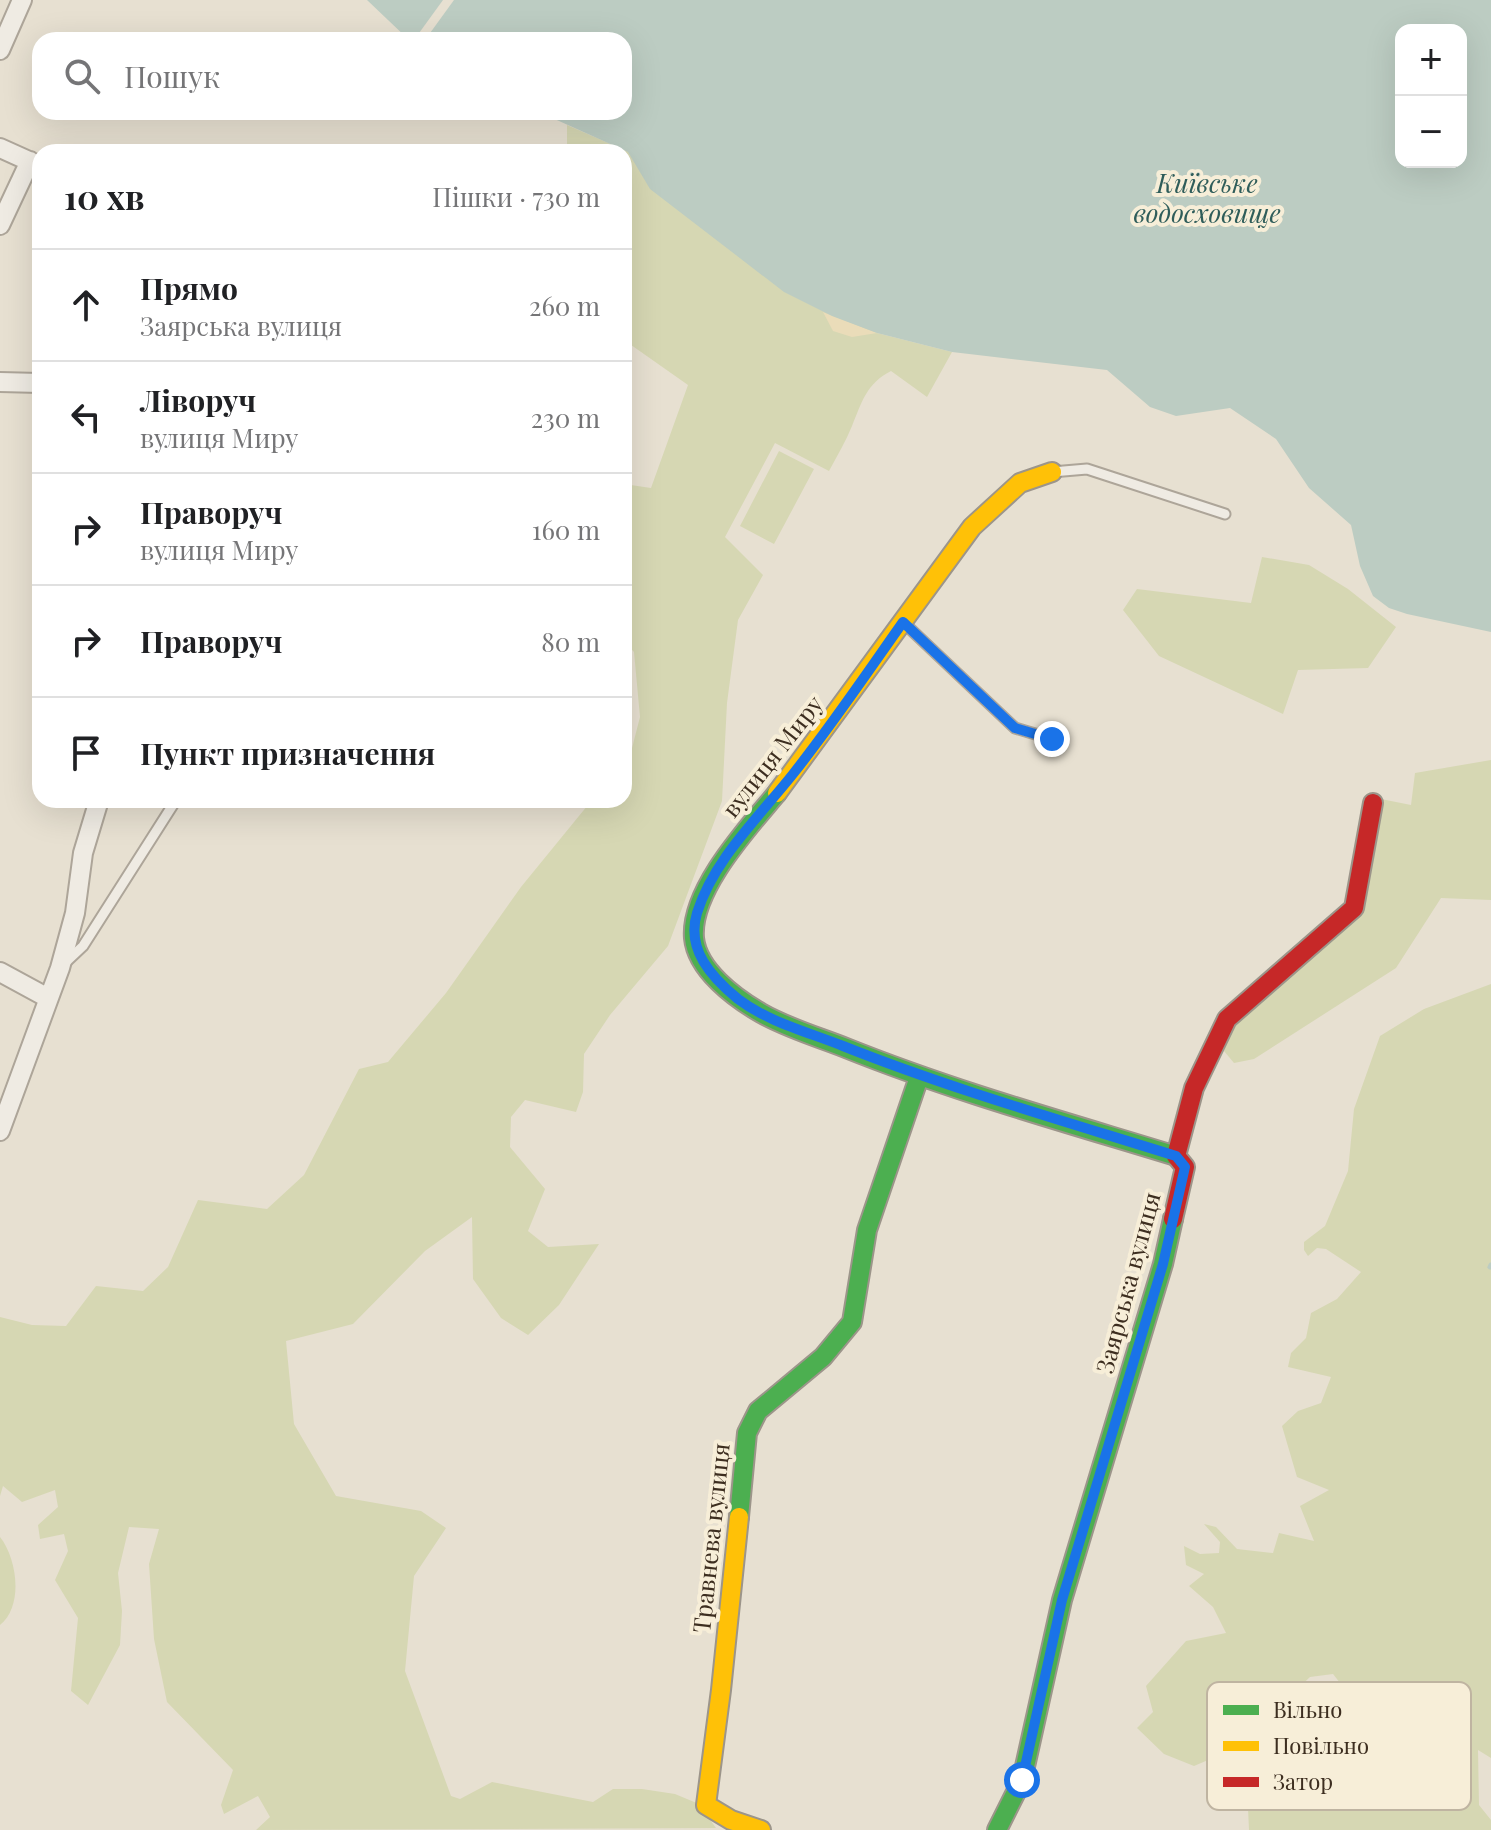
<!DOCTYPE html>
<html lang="uk">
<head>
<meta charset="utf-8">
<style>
	body { margin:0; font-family:"Playfair Display",serif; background:#f2f2f2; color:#202124 }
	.controls { position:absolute; right:24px; top:24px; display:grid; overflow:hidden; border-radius:16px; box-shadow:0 8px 32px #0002 }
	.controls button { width:72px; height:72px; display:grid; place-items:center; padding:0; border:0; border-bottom:2px solid #e0e0e0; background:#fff; color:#202124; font:40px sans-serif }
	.stop { position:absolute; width:24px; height:24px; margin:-18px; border:6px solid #1a73e8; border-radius:50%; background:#fff }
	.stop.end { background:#1a73e8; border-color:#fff; box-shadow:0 2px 8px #0008 }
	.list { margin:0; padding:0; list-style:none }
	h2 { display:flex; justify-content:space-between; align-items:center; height:104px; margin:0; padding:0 32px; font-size:34px }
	h2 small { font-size:26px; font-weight:400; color:#757577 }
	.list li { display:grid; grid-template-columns:52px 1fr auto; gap:24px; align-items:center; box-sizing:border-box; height:112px; padding:0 32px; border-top:2px solid #e0e0e0 }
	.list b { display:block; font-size:30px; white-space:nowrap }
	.list p { margin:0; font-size:26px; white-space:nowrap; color:#757577 }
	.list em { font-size:26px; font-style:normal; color:#757577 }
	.icon { flex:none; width:44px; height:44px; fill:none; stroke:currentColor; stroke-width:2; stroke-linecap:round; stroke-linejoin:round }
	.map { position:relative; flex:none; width:1491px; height:1830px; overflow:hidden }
	.search { position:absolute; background:#fff; box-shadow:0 8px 32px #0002; left:32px; top:32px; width:600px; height:88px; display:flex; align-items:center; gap:20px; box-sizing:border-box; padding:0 28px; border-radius:24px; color:#757577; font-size:30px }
	.panel { position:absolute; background:#fff; box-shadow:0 8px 32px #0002; left:32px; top:144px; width:600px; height:664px; border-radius:24px }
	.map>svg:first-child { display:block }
	.green { fill:#d6d7b3 }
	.sand { fill:#eadcb9 }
	.water { fill:#bcccc2; fill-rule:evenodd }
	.pier { fill:#e7e0d1 }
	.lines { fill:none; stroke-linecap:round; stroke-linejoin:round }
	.stream { stroke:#bcccc2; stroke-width:5 }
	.lane-casing { stroke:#ada599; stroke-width:13 }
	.street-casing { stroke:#ada599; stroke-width:22 }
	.fast-casing { stroke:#9c958a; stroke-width:22 }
	.slow-casing { stroke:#9c958a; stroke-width:22 }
	.jam-casing { stroke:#9c958a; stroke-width:22 }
	.lane { stroke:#efebe3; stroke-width:9 }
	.street { stroke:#efebe3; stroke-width:18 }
	.fast { stroke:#4caf50; stroke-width:18 }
	.slow { stroke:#ffc107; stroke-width:18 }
	.jam { stroke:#c62828; stroke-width:18 }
	.route { stroke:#1a73e8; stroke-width:10 }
	.labels { text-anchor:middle; stroke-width:8; stroke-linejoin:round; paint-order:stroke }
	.street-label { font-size:24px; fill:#3d2e20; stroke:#f7eed8 }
	.water-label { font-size:26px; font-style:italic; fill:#2f5d5a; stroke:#f7eed8 }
	.key { fill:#f7eed8; stroke:#bfb4a1; stroke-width:2 }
	.key-label { font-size:22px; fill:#3d2e20 }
</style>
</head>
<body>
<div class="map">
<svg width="1491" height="1830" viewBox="0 0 1491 1830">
	<rect width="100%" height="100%" fill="#e7e0d1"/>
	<!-- green -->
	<path class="green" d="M567 125 629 152 651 189 877 333 952 352 927 397 891 371C866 384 862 402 852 426 846 441 837 456 829 471L775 443 725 537 763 575 738 620 727 703 722 801 668 946 610 1015 584 1054 583 1092 576 1112 525 1100 511 1117 510 1147 545 1189 528 1231 548 1247 599 1244 559 1305 528 1335 501 1318 473 1279 472 1217 425 1251 353 1324 286 1341 294 1424 336 1496 421 1511 446 1528 414 1576 405 1671 451 1796 460 1799 492 1782 593 1802 613 1789H642L675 1794 699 1804 716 1828 256 1830 270 1817 258 1796 224 1814 221 1805 233 1770 167 1702 154 1639 149 1564 159 1529 129 1527 118 1573 122 1611 120 1645 88 1705 71 1691 78 1618 55 1580 68 1551 64 1534 40 1539 38 1525 58 1507 55 1490 22 1502 3 1486 0 1496V1317L32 1325 66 1326 96 1286 143 1291 168 1267 198 1200 267 1209 304 1175 359 1069 388 1062 446 993 521 887 592 800H624V762L631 752 640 717 634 652 624 641V593L627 586 624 584V484L651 488 688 385 624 340V152H561L567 147Z
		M779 451 814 469 774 544 740 526Z
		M1262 557 1309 565 1348 589 1396 627 1368 668 1298 670 1283 714 1159 656 1123 610 1137 589 1251 603Z
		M1491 760V900L1441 898 1396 968 1254 1059 1234 1063 1224 1051 1231 1024 1359 912 1371 797 1411 805 1415 773Z
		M1491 984V1758L1478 1750 1479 1805 1491 1820V1830H1249L1248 1808 1262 1791C1298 1799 1311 1790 1330 1760L1307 1723 1321 1699 1348 1693 1333 1674 1310 1677 1234 1749 1194 1766 1164 1754 1137 1728 1153 1712 1146 1686 1186 1641 1226 1633 1213 1607 1189 1586 1204 1574 1186 1565 1184 1546 1200 1554 1219 1553 1220 1542 1204 1524 1216 1527 1237 1549 1273 1553 1279 1533 1314 1541 1300 1506 1329 1490 1297 1477 1282 1426 1298 1411 1321 1403 1331 1377 1288 1367 1291 1353 1306 1338 1311 1313 1337 1299 1361 1272 1326 1249 1317 1248 1308 1256 1304 1250V1242L1325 1226 1348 1171 1354 1109 1380 1036 1424 1009Z
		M0 1537C17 1558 24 1606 0 1625Z"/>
	<!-- sand -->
	<path class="sand" d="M823 312 877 333 852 337 833 331Z"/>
	<!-- water -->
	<path class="water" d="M367 0H1491V632L1407 614 1389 608 1373 596 1360 566 1351 525 1309 488 1276 439 1230 408 1176 416 1150 407 1107 370 952 352 877 333 832 316 784 292 650 189 628 152 539 112H624V40H409ZM1401 30H1461V162H1401Z"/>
	<!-- pier -->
	<path class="pier" d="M443 0H454L425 40H414Z"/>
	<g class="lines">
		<!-- stream -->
		<path class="stream" d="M1490 1267 1491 1265"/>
		<defs>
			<path id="lane" d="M1052 472 1087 469 1225 514
				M905 624 1015 728 1052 739
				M66 962 83 946 176 800"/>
			<path id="street" d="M0 50 22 0
				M0 148 40 166
				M0 225 30 161
				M0 382 40 383
				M0 972 48 998
				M0 1131 60 968 75 913 83 853 99 800"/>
			<path id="fast" d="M777 793C748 828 690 890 694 938 697 970 735 998 761 1013 787 1028 818 1037 846 1048 953 1091 1065 1122 1176 1156
				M739 1517 747 1433 758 1411 823 1357 852 1322 867 1230 919 1077
				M997 1830 1022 1780 1062 1600 1163 1264 1173 1219"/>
			<path id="slow" d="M777 793 972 527 1020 483 1052 472
				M739 1517 721 1690 706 1805 731 1820 761 1830"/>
			<path id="jam" d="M1173 1219 1185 1167 1176 1156 1194 1088 1227 1019 1354 908 1373 803"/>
		</defs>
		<!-- lane casing -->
		<use href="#lane" class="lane-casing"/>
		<!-- street casing -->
		<use href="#street" class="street-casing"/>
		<!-- fast casing -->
		<use href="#fast" class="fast-casing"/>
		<!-- slow casing -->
		<use href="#slow" class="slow-casing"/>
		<!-- jam casing -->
		<use href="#jam" class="jam-casing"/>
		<!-- lane -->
		<use href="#lane" class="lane"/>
		<!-- street -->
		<use href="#street" class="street"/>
		<!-- fast -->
		<use href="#fast" class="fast"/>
		<!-- slow -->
		<use href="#slow" class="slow"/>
		<!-- jam -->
		<use href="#jam" class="jam"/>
	</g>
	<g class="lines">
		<!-- route -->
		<path class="route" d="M1022 1780 1062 1600 1163 1264 1185 1167 1176 1156C1064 1121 951 1089 843 1046 808 1032 768 1022 738 999 711 977 686 949 697 913 714 859 759 817 793 774 832 725 867 673 903 622L1015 728 1052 739"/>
	</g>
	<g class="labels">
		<!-- street labels -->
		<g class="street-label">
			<text transform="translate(773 757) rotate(-52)" y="8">вулиця Миру</text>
			<text transform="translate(1129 1283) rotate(-75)" y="8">Заярська вулиця</text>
			<text transform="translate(712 1538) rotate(-84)" y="8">Травнева вулиця</text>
		</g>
		<!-- water labels -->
		<g class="water-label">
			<text x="1207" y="193">Київське<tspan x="1207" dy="30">водосховище</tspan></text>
		</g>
	</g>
	<!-- legend -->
	<rect x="1207" y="1682" width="264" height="128" rx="12" class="key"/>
	<rect x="1223" y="1705" width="36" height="10" fill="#4caf50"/>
	<rect x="1223" y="1741" width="36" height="10" fill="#ffc107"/>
	<rect x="1223" y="1777" width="36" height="10" fill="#c62828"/>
	<g class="key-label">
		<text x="1273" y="1718">Вільно</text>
		<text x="1273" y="1754">Повільно</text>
		<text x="1273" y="1790">Затор</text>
	</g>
</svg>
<div class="controls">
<button>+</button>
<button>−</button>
</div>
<div class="stop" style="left:1022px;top:1780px"></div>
<div class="stop end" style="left:1052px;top:739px"></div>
<div class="search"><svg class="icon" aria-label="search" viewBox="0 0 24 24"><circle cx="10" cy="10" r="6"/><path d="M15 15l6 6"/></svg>Пошук</div>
<section class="panel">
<h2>10 хв<small>Пішки · 730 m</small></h2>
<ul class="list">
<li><svg class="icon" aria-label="ahead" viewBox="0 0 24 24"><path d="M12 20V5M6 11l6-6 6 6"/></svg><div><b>Прямо</b><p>Заярська вулиця</p></div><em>260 m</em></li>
<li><svg class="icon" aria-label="left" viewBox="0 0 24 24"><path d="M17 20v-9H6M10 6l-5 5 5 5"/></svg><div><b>Ліворуч</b><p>вулиця Миру</p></div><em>230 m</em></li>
<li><svg class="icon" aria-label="right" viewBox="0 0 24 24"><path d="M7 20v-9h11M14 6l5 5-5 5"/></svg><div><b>Праворуч</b><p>вулиця Миру</p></div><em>160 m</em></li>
<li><svg class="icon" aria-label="right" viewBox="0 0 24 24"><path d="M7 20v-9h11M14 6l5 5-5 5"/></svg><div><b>Праворуч</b></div><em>80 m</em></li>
<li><svg class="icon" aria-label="arrive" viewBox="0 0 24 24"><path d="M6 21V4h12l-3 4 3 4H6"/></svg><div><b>Пункт призначення</b></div></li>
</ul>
</section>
</div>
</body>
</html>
